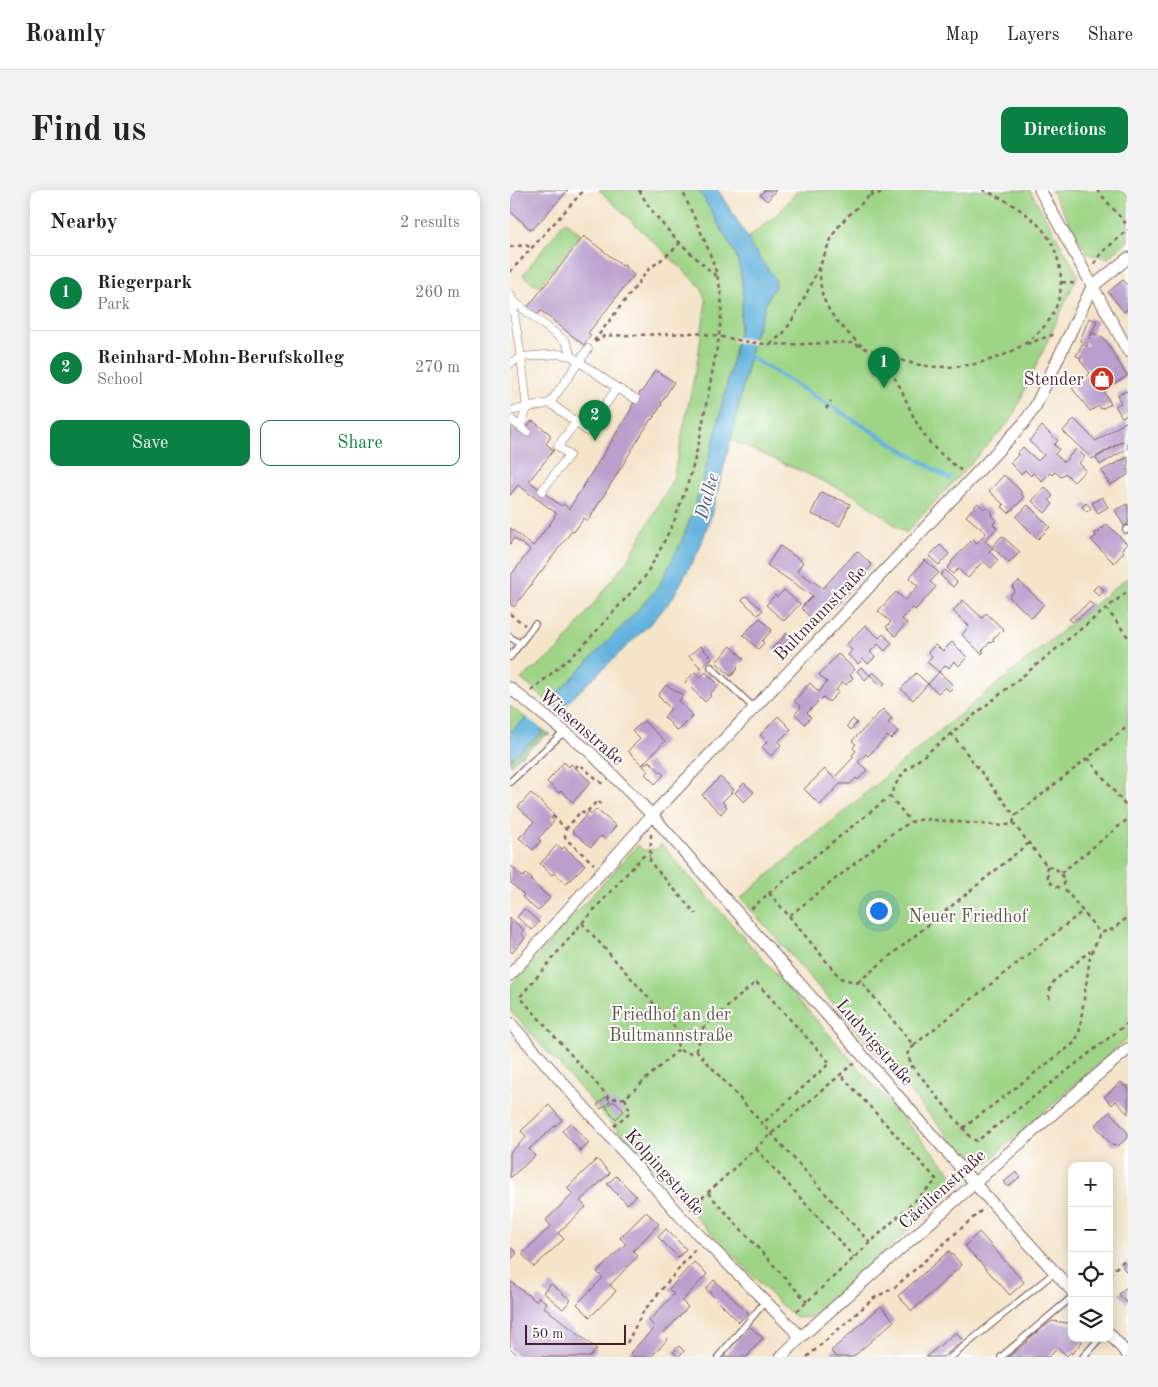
<!DOCTYPE html>
<html lang="en">
<head>
<meta charset="utf-8">
<style>
	body { margin:0; font-family:"Old Standard TT",serif; background:#f2f2f2; color:#222 }
	.controls { position:absolute; right:15px; bottom:15px; display:grid; overflow:hidden; border-radius:10px; box-shadow:0 2px 12px #0003 }
	.controls button { width:45px; height:45px; display:grid; place-items:center; padding:0; border:0; border-bottom:1px solid #e0e0e0; background:#fff; color:#222; font:25px sans-serif }
	.scale { position:absolute; left:15px; bottom:12px; width:101px; box-sizing:border-box; padding-left:5px; border:2px solid #4a1f2b; border-top:0; font-size:14px; line-height:18px; white-space:nowrap; color:#4a1f2b; -webkit-text-stroke:4px #fff; paint-order:stroke }
	.you { position:absolute; left:368px; top:720px; width:18px; height:18px; margin:-12px; border:4px solid #fff; border-radius:50%; background:#1a73e8; box-shadow:0 0 0 8px #1a73e833 }
	.badge { display:grid; place-items:center; width:32px; height:32px; border-radius:50%; background:#0b8043; color:#fff; font-size:16px; font-weight:700 }
	.pin { position:absolute; translate:-50% -41px; filter:drop-shadow(0 1px 2px #0008) }
	.pin::after { content:''; position:absolute; top:26px; width:18px; height:15px; background:inherit; clip-path:polygon(0 0,100% 0,50% 100%) }
	.list { margin:0; padding:0; list-style:none }
	h2 { display:flex; justify-content:space-between; align-items:center; height:65px; margin:0; padding:0 20px; font-size:21px }
	h2 small { font-size:16px; font-weight:400; color:#767676 }
	.list li { display:grid; grid-template-columns:32px 1fr auto; gap:15px; align-items:center; box-sizing:border-box; height:75px; padding:0 20px; border-top:1px solid #e0e0e0 }
	.list b { display:block; font-size:19px; white-space:nowrap }
	.list p { margin:0; font-size:16px; white-space:nowrap; color:#767676 }
	.list em { font-size:16px; font-style:normal; color:#767676 }
	.actions { display:flex; gap:10px; padding:15px 20px }
	.actions a { flex:1; padding:11px 0; border:1px solid #0b8043; border-radius:10px; text-align:center; font-size:18px; color:#0b8043 }
	.actions .main { background:#0b8043; color:#fff }
	.icon { flex:none; width:28px; height:28px; fill:none; stroke:currentColor; stroke-width:2; stroke-linecap:round; stroke-linejoin:round }
	.map { position:relative; flex:none; width:618px; height:1167px; overflow:hidden; border-radius:10px }
	header { display:flex; align-items:center; gap:30px; box-sizing:border-box; height:70px; padding:0 25px; background:#fff; border-bottom:1px solid #e0e0e0 }
	header strong { font-size:24px }
	nav { display:flex; gap:28px; margin-inline-start:auto; font-size:18px }
	.intro { display:flex; align-items:center; justify-content:space-between; box-sizing:border-box; height:120px; padding:0 30px }
	h1 { margin:0; font-size:35px }
	.button { padding:12px 22px; border-radius:10px; background:#0b8043; color:#fff; font-size:18px; font-weight:700 }
	main { display:flex; gap:30px; padding:0 30px }
	aside { flex:1; background:#fff; border-radius:10px; box-shadow:0 2px 12px #0003 }
	.map>svg:first-child { display:block }
	.green { fill:#9dd485; stroke:#747a58 }
	.forest { fill:#7eb672; stroke:#646a4e }
	.water { fill:#62b2dd; stroke:#566884 }
	.pier { fill:#f4e4ca }
	.lines { fill:none; stroke-linecap:round; stroke-linejoin:round }
	.stream { stroke:#62b2dd; stroke-width:4 }
	.building { fill:#b99fcc }
	.service-casing { stroke:#866463; stroke-width:8 }
	.pedestrian-casing { stroke:#866463; stroke-width:9 }
	.minor-casing { stroke:#866463; stroke-width:13 }
	.path { stroke:#866463; stroke-width:2.5; stroke-dasharray:4 4; stroke-linecap:butt }
	.service { stroke:#fff; stroke-width:5.5 }
	.pedestrian { stroke:#fff; stroke-width:8 }
	.minor { stroke:#fff; stroke-width:11 }
	.labels { text-anchor:middle; stroke-width:4; stroke-linejoin:round; paint-order:stroke }
	.poi-label { font-size:18px; fill:#4a1f2b; stroke:#fff; text-anchor:end }
	.street-label { font-size:18px; fill:#4a1f2b; stroke:#fff }
	.park-label { font-size:18px; fill:#635546; stroke:#fff }
	.water-label { font-size:19px; font-style:italic; fill:#545a72; stroke:#fff }
</style>
</head>
<body>
<header>
<strong>Roamly</strong>
<nav><a>Map</a><a>Layers</a><a>Share</a></nav>
</header>
<div class="intro"><h1>Find us</h1><a class="button">Directions</a></div>
<main>
<aside>
<h2>Nearby<small>2 results</small></h2>
<ul class="list">
<li><span class="badge">1</span><div><b>Riegerpark</b><p>Park</p></div><em>260 m</em></li>
<li><span class="badge">2</span><div><b>Reinhard-Mohn-Berufskolleg</b><p>School</p></div><em>270 m</em></li>
</ul>
<div class="actions"><a class="main">Save</a><a>Share</a></div>
</aside>
<div class="map">
<svg width="618" height="1167" viewBox="0 0 618 1167">
	<rect width="100%" height="100%" fill="#fff"/>
	<filter id="ink" filterUnits="userSpaceOnUse"><feTurbulence type="fractalNoise" baseFrequency=".02" numOctaves="2"/><feDisplacementMap in="SourceGraphic" scale="10" xChannelSelector="R" yChannelSelector="G"/><feConvolveMatrix kernelMatrix="1 2 1 2 8 2 1 2 1" color-interpolation-filters="sRGB"/></filter>
	<filter id="wash" filterUnits="userSpaceOnUse"><feTurbulence type="fractalNoise" baseFrequency=".0096" numOctaves="4" result="noise"/><feDisplacementMap in="SourceGraphic" scale="20" xChannelSelector="R" yChannelSelector="G"/><feGaussianBlur stdDeviation="1.12" result="paint"/><feColorMatrix in="noise" values="0 0 0 0 0 0 0 0 0 0 0 0 0 0 0 0 0 1.4 0 .05"/><feComposite in="paint" operator="in"/></filter>
	<g filter="url(#wash)">
		<rect width="100%" height="100%" fill="#f4e4ca"/>
		<!-- green -->
		<path class="green" d="M89 0H189L226 65 231 84 233 102 230 137 205 246 183 322 171 353 149 396 127 421 39 512 11 489 49 459 119 368 163 289 188 168 196 111 191 97Z
			M288 0H520L568 85 501 230 396 343 344 305 221 250 244 147 258 108 265 96 266 91 241 56 238 48 270 22Z
			M541 0H618V51L598 68 578 64Z
			M55 31 71 44 28 97 13 85Z
			M618 387V848L471 978H466L231 708 420 549Z
			M0 516 16 528 0 542Z
			M151 654 451 994 300 1127 287 1128 275 1119 179 1020 0 820V796L128 655 133 660 148 659Z"/>
		<!-- forest -->
		<path class="forest" d="M31 538 40 545 39 546 36 545 0 575V569L32 542 30 540Z"/>
		<!-- water -->
		<path class="water" d="M189 0H208L238 48 241 56 266 90 265 96 258 108 244 147 221 250 200 329 189 360 162 409 142 432 31 538 30 540 33 542 0 569V542L16 528 19 529 39 512 127 421 149 396 171 353 183 322 205 246 230 137 233 102 231 84 226 65Z"/>
		<!-- pier -->
		<path class="pier" d="M225 147 246 150 244 155 223 152Z
			M37 511 51 522 33 539 18 529Z"/>
		<g class="lines">
			<!-- stream -->
			<path class="stream" d="M234 165 239 166 440 289"/>
		</g>
		<g id="blocks">
			<!-- building -->
			<path class="building" d="M0 0H58L23 39H20L0 21Z
				M255 0H266L257 11 250 5Z
				M74 46 113 76V75L116 76 115 77 124 85 78 143 81 145 74 155 31 121 27 125 17 118Z
				M613 90 618 96V119L614 122 598 102Z
				M579 128 587 131 579 149 583 143 591 147 596 151 617 186 597 198 598 199 594 202 601 214 591 219 589 216 580 221 562 198 580 183 570 170 571 168 566 166 572 154 577 156 578 154 570 151Z
				M145 180 164 192 151 213 152 214 142 230 141 229 78 331 74 328 64 342 62 341 4 417 0 414V384L1 385 20 360 4 348 0 354V338L23 356 45 327 44 326 46 323 8 295 0 305V232L2 229 6 228 17 237 21 232 23 231 40 244V248L36 254 44 260 19 291 51 316 53 314 59 319 122 218 121 217 131 201 132 202Z
				M616 201 618 204V224L612 227 605 216 611 213 607 205Z
				M564 229 586 251 617 231 618 258 590 275 586 268 613 251 582 269 553 241Z
				M532 236 548 251 544 255 549 259 545 264 554 272 566 259 575 267 569 273 576 280 564 292 555 283 551 287 545 282 542 285 540 283 532 291 523 283 521 286 515 280 511 284 500 273 508 265 507 263 513 257 528 271 534 265 519 251Z
				M618 267V285L600 295 594 286H596L591 281Z
				M494 285 510 300 514 308 499 323 492 317 494 315 479 301Z
				M535 297 543 306 539 310 543 314 535 323 522 311Z
				M311 302 340 314 330 336 301 324Z
				M592 307 598 317 588 323 582 313Z
				M468 313 474 319 476 317 483 323 481 325 486 331 483 334 487 338 475 351 482 357 492 346 510 362 499 373 483 358 479 361 488 370 481 378 473 371 458 388 448 379 443 384 437 378 442 373 441 372 463 349 467 353 476 343 456 326Z
				M576 313 581 318 577 322 572 317Z
				M617 314 618 316V334L614 336 605 320Z
				M518 315 540 337 528 349 506 327Z
				M597 334 617 354 612 359 614 362 604 373 581 350 586 346 585 342H590L588 340 591 337 592 339Z
				M430 355 439 364 429 375 419 366Z
				M270 356 293 372 287 381 313 398 347 361 362 375 322 419 313 413 301 428 291 418 303 406 257 375Z
				M415 370 429 383 420 392 426 397 405 420 403 418 392 429 397 433 385 446 376 437 381 432 368 421 386 402 395 410 408 396 399 388Z
				M435 380 447 392 443 397 430 385Z
				M509 391 534 414 522 428 499 407 505 400 502 397Z
				M588 395 594 400 589 406 583 400Z
				M274 400 290 414 274 431 256 415 265 405 267 407Z
				M236 406 253 420 248 425 232 410Z
				M453 410 472 428 476 423 494 440 492 442 491 441 483 449 484 450 481 453 480 452 472 461 474 462 472 464 452 445 459 436 443 421Z
				M580 412 584 416 563 432 559 429Z
				M250 428 262 440 252 451 254 453 248 459 233 445Z
				M355 435 369 448 373 444 382 453 375 461 368 454 360 462 365 467 358 474 353 469 348 474 338 465 342 460 336 455Z
				M277 443 287 453 273 467 263 458Z
				M442 452 457 467 449 476 444 471 439 478 436 475 429 482 444 496 439 501 435 497 428 503 418 494 403 510 391 499 406 483 418 494 429 482 417 472 422 466 418 462 425 455 433 461Z
				M190 456 202 468 191 478 179 466Z
				M221 456 234 469 226 477 228 479 221 486 206 472Z
				M328 464 345 479 340 485 343 488 336 495 333 492 326 500 329 502 319 512 313 507 297 523 301 527 295 534 285 524 291 517 284 511 300 493 309 502 317 492 309 485Z
				M351 477 360 485 355 490 347 481Z
				M185 482 190 488 196 482 209 495 199 505 201 506 195 512 175 492Z
				M363 482 375 493 372 496 360 485Z
				M156 495 173 505 169 511 183 526 168 541 154 527 161 519 148 506Z
				M373 519 382 529 378 533 388 542 381 549 377 546 358 566 356 564 348 572 357 580 348 590 346 588 340 594H330L310 615 294 599 315 579 324 588 339 572 344 567 342 565 346 561 343 558 346 554 342 551Z
				M268 526 281 539 268 552 271 555 261 566 252 557 257 552 250 545Z
				M343 529 347 533 341 540 337 536Z
				M134 531 155 551 132 575 118 561 130 549 122 541Z
				M139 571 154 585 145 594 135 584 138 581 133 576Z
				M54 572 59 577 61 574 81 592 63 612 51 601 49 603 37 592Z
				M210 587 224 600 212 612 217 617 211 624 192 605Z
				M234 593 244 602 234 612 225 603Z
				M21 603 44 624 41 628 44 631 28 649 31 651 23 660 9 648 24 632 8 617Z
				M86 619 106 636 95 649 91 646 81 657 62 641 79 622 82 624Z
				M47 655 52 659 54 657 75 675 56 694 44 683 42 685 30 674Z
				M0 675 13 687 16 684 22 689 21 691 40 708 28 721 12 707 14 705 0 692Z
				M14 719 29 732 22 740 7 727Z
				M0 728 14 740 11 744 15 748 2 763 0 761Z
				M611 892 615 897 618 895V924L606 911 602 915 594 907Z
				M96 907 100 911 91 919 87 915Z
				M103 911 105 913 106 912 114 921 106 929 96 917Z
				M39 915 52 930 19 959 25 966 0 988V962L17 947 11 941Z
				M600 922 618 943V947L608 956 606 954 603 956 585 935Z
				M60 933 79 953 71 961 52 941Z
				M87 969 100 983 70 1011 76 1017 48 1043 54 1049 24 1077 12 1064 41 1036 36 1030 63 1004 57 998Z
				M506 982 510 987 498 997 494 992Z
				M106 986 126 1006 117 1014 97 994Z
				M136 1022 149 1034 123 1061 128 1066 100 1095 106 1101 80 1127 67 1114 93 1088 87 1082 116 1054 110 1048Z
				M156 1039 176 1059 168 1067 148 1047Z
				M469 1042 514 1092 500 1105 455 1056Z
				M0 1057 7 1063 0 1071Z
				M439 1061 452 1075 402 1121 388 1106Z
				M184 1072 197 1084 172 1111 178 1117 153 1144 158 1149 141 1167H124L120 1163 145 1137 139 1131 164 1104 159 1099Z
				M618 1072V1083L612 1077Z
				M204 1090 238 1123 229 1132 196 1099Z
				M0 1091 26 1111 29 1107 37 1113 34 1117 87 1159 80 1167H10L1 1160 0 1161Z
				M41 1094 61 1110 53 1119 33 1102Z
				M618 1096V1114L609 1104Z
				M371 1116 384 1131 343 1167H326L321 1161Z
				M542 1131 558 1133 562 1136V1148H573L571 1151 572 1152 562 1164 561 1162 557 1166 548 1158 539 1167H498L517 1152 519 1148Z
				M239 1136 253 1148 240 1163 237 1167H213Z
				M446 1142 453 1151 433 1167H416Z
				M169 1156 174 1161 168 1167 163 1162Z"/>
		</g>
	</g>
	<g filter="url(#ink)">
		<use href="#blocks" fill-opacity="0" stroke="#866463" stroke-width="1"/>
		<g class="lines">
			<defs>
				<path id="service" d="M616 340 618 339
					M0 447 10 454
					M0 467 25 434
					M201 477 244 518
					M0 592 55 541
					M208 1167 255 1112
					M441 1167 545 1082
					M491 1167 562 1107
					M573 1167 590 1148"/>
				<path id="pedestrian" d="M0 104 1 105 11 167 17 218 10 237
					M2 110 56 152 61 166
					M0 174 11 167 49 164 61 166 107 198 126 209
					M0 221 40 213 78 159
					M0 229 17 242
					M66 232 77 241 107 198
					M32 301 59 265 48 256 66 232 40 213"/>
				<path id="minor" d="M530 0 618 161
					M0 498 80 562 142 625 465 994 562 1101
					M0 785 142 625 311 448 513 234 525 217 582 97 618 68
					M0 833 171 1027 291 1147
					M599 1143 618 1165
					M271 1167 291 1147 572 898 618 859"/>
			</defs>
			<!-- service casing -->
			<use href="#service" class="service-casing"/>
			<!-- pedestrian casing -->
			<use href="#pedestrian" class="pedestrian-casing"/>
			<!-- minor casing -->
			<use href="#minor" class="minor-casing"/>
			<!-- path -->
			<path class="path" d="M129 0C148 35 177 60 206 86
				M587 0 618 36
				M360 6 380 0
				M0 57 16 55 21 58
				M584 74 591 63 618 40
				M310 78C310 84 310 91 311 97 314 122 336 142 353 157
				M0 82 74 0
				M552 92 568 94
				M84 151 139 79 160 63 170 53
				M85 152 94 146C114 145 134 145 154 144 164 144 175 143 185 143 210 145 234 153 259 154 278 155 297 154 316 153 323 153 332 152 339 153 345 153 351 157 357 159 377 165 397 174 418 176 489 184 580 137 542 54 531 30 496 8 472 0
				M260 154C265 150 271 146 275 141 288 122 299 99 309 77 315 66 318 53 325 42 335 25 353 15 364 0
				M517 154 542 145 545 146
				M365 162C375 173 383 184 390 197 398 214 404 231 415 246 424 260 439 271 452 281
				M316 219 321 211
				M596 418 618 447
				M0 424 15 435
				M21 501 71 458 134 388 149 362 165 329 181 284 189 252 209 147C210 133 213 118 211 105 207 71 185 31 172 0
				M441 543 505 626
				M578 568 618 619
				M65 578 69 574 94 595
				M380 606 401 632
				M43 626 56 639 55 647 58 651 84 674
				M503 633 537 676 546 679 551 683 554 690V698L590 743
				M56 639 71 621 75 624 87 611 91 614
				M141 644 140 672 186 724
				M537 676C536 689 541 697 554 698
				M551 683 618 629
				M259 703 380 606 387 592 396 580 618 401
				M241 719 259 703 279 726 384 642 401 632 414 629 494 636 503 633 505 626 618 536
				M279 726 330 788 353 794 404 856 399 860 397 865 404 878 461 948 467 951 618 833
				M72 733 170 843
				M348 792 519 653
				M539 809 540 799 544 791 580 761
				M167 852a11 11 0 1 1 22 0a11 11 0 1 1-22 0Z
				M186 844 246 792 320 873 252 934
				M404 855 573 721
				M186 860 360 1053
				M388 888 402 876
				M115 908 100 909 10 807 72 733 133 666H140
				M104 936 120 922 115 908 169 859
				M453 938 564 853 569 844 580 767 590 743 603 739 618 727
				M246 959 344 1067
				M198 1003 297 1112
				M180 1019 261 944 344 873
				M599 1084 618 1067
				M287 1121 427 990 331 885
				M117 1153 133 1122 186 1058
				M297 1167 364 1108 384 1098 473 1019"/>
			<!-- service -->
			<use href="#service" class="service"/>
			<!-- pedestrian -->
			<use href="#pedestrian" class="pedestrian"/>
			<!-- minor -->
			<use href="#minor" class="minor"/>
		</g>
	</g>
	<!-- icons -->
	<defs>
		<symbol id="shop-disc" viewBox="-11 -11 22 22"><circle r="9.5" fill="#c8321e" stroke="#fff"/><path d="M-5-2.5h2.3a2.7 3.5 0 0 1 5.4 0H5L5.5 6h-11ZM-1.5-2.5h3a1.5 2.3 0 0 0-3 0Z" fill="#fff"/></symbol>
	</defs>
	<g fill-rule="evenodd">
		<use href="#shop-disc" x="578" y="175" width="28" height="28"/>
	</g>
	<g class="labels">
		<!-- poi labels -->
		<g class="poi-label">
			<text x="574" y="195">Stender</text>
		</g>
		<!-- street labels -->
		<g class="street-label">
			<text transform="translate(310 423) rotate(-46)" y="6">Bultmannstraße</text>
			<text transform="translate(72 537) rotate(41)" y="6">Wiesenstraße</text>
			<text transform="translate(365 852) rotate(49)" y="6">Ludwigstraße</text>
			<text transform="translate(155 982) rotate(48)" y="6">Kolpingstraße</text>
			<text transform="translate(432 999) rotate(-42)" y="6">Cäcilienstraße</text>
		</g>
		<!-- park labels -->
		<g class="park-label">
			<text x="458" y="732">Neuer Friedhof</text>
			<text x="161" y="830">Friedhof an der<tspan x="161" dy="21">Bultmannstraße</tspan></text>
		</g>
		<!-- water labels -->
		<g class="water-label">
			<text transform="translate(196 306) rotate(-75)" y="7">Dalke</text>
		</g>
	</g>
</svg>
<div class="controls">
<button>+</button>
<button>−</button>
<button><svg class="icon" aria-label="locate" viewBox="0 0 24 24"><circle cx="12" cy="12" r="6"/><path d="M12 2v4M12 18v4M2 12h4M18 12h4"/></svg></button>
<button><svg class="icon" aria-label="layers" viewBox="0 0 24 24"><path d="M12 4l9 5-9 5-9-5zM3 14l9 5 9-5"/></svg></button>
</div>
<div class="scale">50 m</div>
<div class="you"></div>
<div class="pin badge" style="left:374px;top:198px">1</div>
<div class="pin badge" style="left:85px;top:251px">2</div>
</div>
</main>
</body>
</html>
